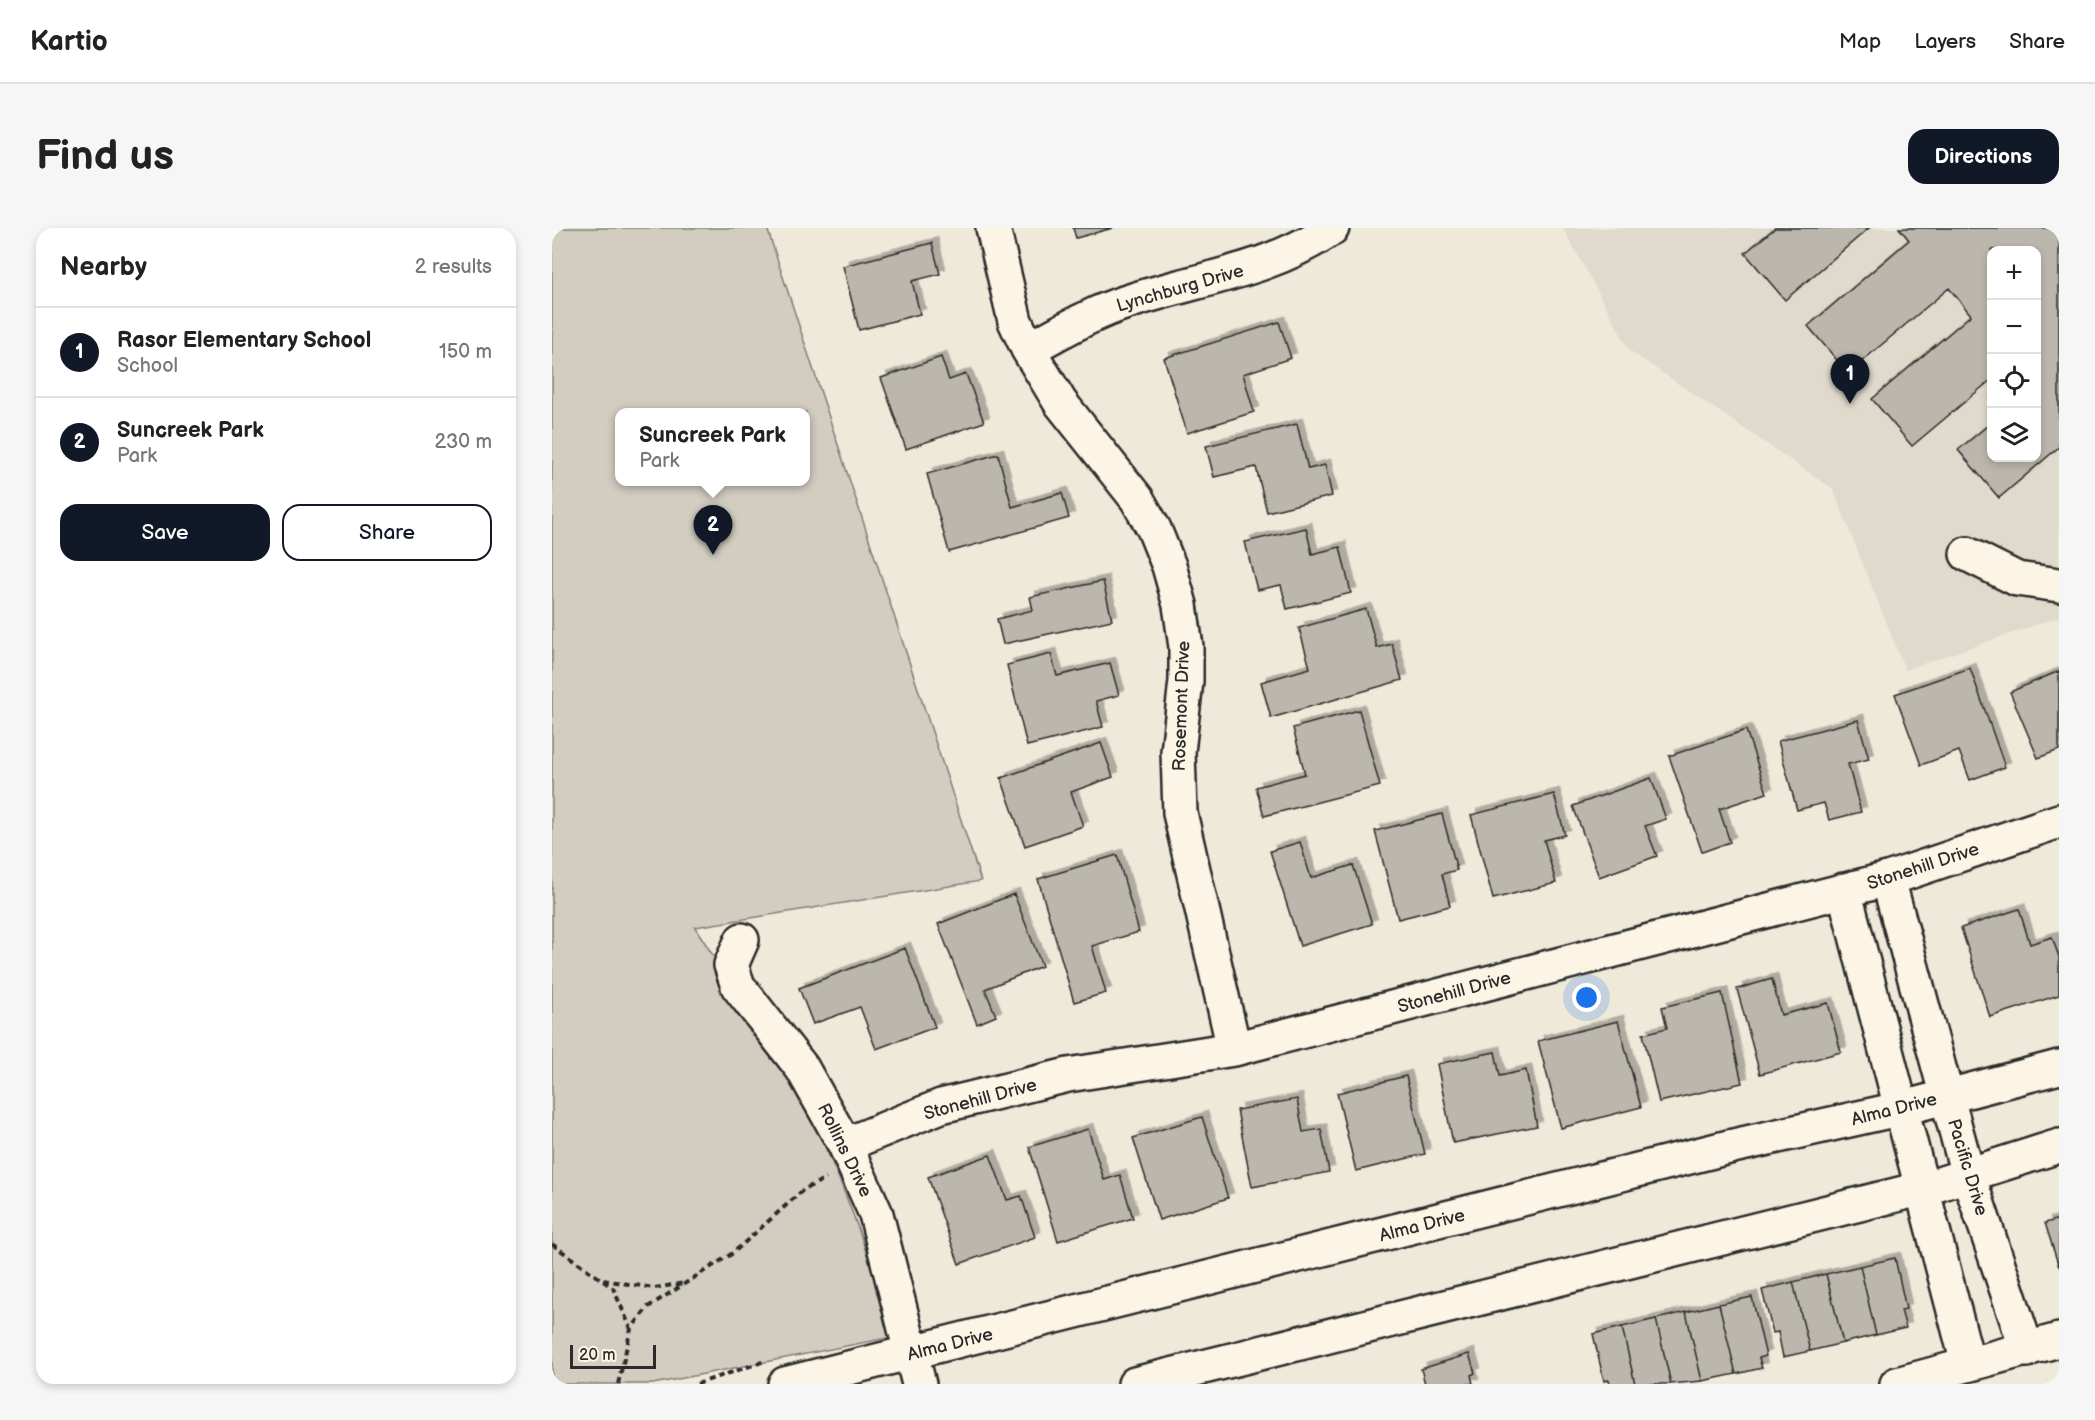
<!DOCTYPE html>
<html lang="en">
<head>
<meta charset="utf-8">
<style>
	body { margin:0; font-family:"Balsamiq Sans",sans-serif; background:#f6f6f6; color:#222 }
	.controls { position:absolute; right:18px; top:18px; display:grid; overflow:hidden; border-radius:12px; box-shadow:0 3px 9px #0003 }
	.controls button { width:54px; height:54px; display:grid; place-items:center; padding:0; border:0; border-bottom:2px solid #e0e0e0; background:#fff; color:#222; font:30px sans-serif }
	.scale { position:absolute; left:18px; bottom:15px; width:86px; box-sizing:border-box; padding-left:6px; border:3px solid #2b2b2b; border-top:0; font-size:16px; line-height:21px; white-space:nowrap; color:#2b2b2b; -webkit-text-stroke:4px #fcf5e5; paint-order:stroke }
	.you { position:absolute; left:1035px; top:770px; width:21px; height:21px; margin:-15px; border:4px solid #fff; border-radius:50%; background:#1a73e8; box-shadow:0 0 0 9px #1a73e833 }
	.badge { display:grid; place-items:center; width:39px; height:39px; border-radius:50%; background:#111827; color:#fff; font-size:20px; font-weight:700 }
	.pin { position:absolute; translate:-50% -50px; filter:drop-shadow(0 2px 3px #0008) }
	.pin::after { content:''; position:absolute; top:32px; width:21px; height:18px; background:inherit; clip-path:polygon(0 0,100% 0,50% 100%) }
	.popup { position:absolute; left:63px; top:180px; width:195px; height:78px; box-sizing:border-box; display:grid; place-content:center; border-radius:12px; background:#fff; filter:drop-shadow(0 2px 4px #0005); font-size:20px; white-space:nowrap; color:#767676 }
	.popup b { font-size:22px; color:#222 }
	.popup::after { content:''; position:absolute; left:50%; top:100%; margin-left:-12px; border:12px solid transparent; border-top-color:#fff }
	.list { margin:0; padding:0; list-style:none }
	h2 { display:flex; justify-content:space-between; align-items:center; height:78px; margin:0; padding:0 24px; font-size:26px }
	h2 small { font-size:20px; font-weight:400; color:#767676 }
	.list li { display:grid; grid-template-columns:39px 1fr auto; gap:18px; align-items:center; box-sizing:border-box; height:90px; padding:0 24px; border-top:2px solid #e0e0e0 }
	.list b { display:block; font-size:22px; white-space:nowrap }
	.list p { margin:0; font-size:20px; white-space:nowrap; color:#767676 }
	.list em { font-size:20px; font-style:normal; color:#767676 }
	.actions { display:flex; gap:12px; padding:18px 24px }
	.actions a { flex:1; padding:14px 0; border:2px solid #111827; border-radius:18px; text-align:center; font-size:21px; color:#111827 }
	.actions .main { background:#111827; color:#fff }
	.icon { flex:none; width:33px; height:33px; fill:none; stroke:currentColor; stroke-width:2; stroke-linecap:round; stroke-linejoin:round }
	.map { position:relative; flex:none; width:1507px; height:1156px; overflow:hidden; border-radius:18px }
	header { display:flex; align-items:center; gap:36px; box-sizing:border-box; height:84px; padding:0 30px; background:#fff; border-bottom:2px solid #e0e0e0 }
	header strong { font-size:28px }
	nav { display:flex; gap:33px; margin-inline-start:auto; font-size:21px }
	.intro { display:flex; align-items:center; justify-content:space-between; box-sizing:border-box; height:144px; padding:0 36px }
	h1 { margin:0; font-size:42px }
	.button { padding:15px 27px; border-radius:18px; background:#111827; color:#fff; font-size:21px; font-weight:700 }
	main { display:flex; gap:36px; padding:0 36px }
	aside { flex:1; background:#fff; border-radius:18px; box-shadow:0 3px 9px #0003 }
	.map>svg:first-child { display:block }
	.built { fill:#e0dacc; fill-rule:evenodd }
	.green { fill:#d2cdc0; stroke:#7e7c76; stroke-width:1.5; fill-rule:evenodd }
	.building { fill:#bcb7ac; stroke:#2b2b2b; stroke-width:1.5; filter:url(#shadow) }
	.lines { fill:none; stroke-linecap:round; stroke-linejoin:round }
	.minor-casing { stroke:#2b2b2b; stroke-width:38 }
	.major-casing { stroke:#2b2b2b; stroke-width:38 }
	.path { stroke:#2b2b2b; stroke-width:4; stroke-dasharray:6 4.5; stroke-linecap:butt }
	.minor { stroke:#fcf5e5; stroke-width:33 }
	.major { stroke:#fcf5e5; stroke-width:33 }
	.labels { text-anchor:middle; stroke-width:4.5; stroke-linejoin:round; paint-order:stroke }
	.street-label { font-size:18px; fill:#2b2b2b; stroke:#fcf5e5 }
</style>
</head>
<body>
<header>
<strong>Kartio</strong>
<nav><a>Map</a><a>Layers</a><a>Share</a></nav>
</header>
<div class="intro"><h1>Find us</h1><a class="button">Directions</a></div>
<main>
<aside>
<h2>Nearby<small>2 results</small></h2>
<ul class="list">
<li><span class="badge">1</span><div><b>Rasor Elementary School</b><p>School</p></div><em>150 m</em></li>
<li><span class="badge">2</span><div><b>Suncreek Park</b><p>Park</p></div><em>230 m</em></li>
</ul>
<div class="actions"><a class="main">Save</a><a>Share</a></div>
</aside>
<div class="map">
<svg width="1507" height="1156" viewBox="0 0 1507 1156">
	<defs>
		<filter id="shadow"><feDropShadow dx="5.5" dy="-5.5" stdDeviation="0" flood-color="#0004"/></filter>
	</defs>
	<rect width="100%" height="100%" fill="#efe9da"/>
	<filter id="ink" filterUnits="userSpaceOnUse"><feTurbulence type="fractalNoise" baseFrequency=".0167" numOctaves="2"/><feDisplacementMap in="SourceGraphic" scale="12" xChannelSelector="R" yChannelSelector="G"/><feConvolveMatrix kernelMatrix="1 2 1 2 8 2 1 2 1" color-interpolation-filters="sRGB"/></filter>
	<g filter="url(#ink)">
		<!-- built -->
		<path class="built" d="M1011 0H1507V389L1353 442 1281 261 1078 123ZM1440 22H1484V230H1440Z"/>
		<!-- green -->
		<path class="green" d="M0 0H215L429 653 143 699C178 755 215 809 247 867 289 943 317 1026 340 1109L101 1156H0ZM68 184H254V254H68Z"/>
		<!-- building -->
		<path class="building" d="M521 0H561L524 10Z
			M1223 0H1317L1233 72 1193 25Z
			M1347 0H1507V219L1447 270 1406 222 1440 194V230H1484V22H1440V151L1360 218 1320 171 1419 87 1397 60 1296 145 1256 98 1357 12Z
			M380 15 388 46 360 53 368 86 307 102 291 38Z
			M727 94 739 130 691 146 702 184 635 205 612 130Z
			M389 129 397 152 414 146 432 194 354 221 329 150Z
			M745 196 756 241 773 237 780 268 715 284 704 239 662 249 654 218Z
			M446 226 460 279 510 265 517 290 397 324 375 246Z
			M754 300 760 326 788 319 799 365 735 381 729 357 705 362 693 314Z
			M551 353 560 392 451 416 445 391 481 382 478 369Z
			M814 381 825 420 840 416 850 452 719 490 709 454 758 440 747 400Z
			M499 426 505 448 558 435 567 467 544 473 551 499 475 518 455 437Z
			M1418 440 1453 539 1418 552 1407 523 1369 537 1343 466Z
			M1507 443V522L1486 530 1458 464Z
			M807 482 828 558 712 588 704 559 753 546 741 500Z
			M1306 492 1317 531 1296 536 1309 584 1277 592 1272 575 1245 582 1226 513Z
			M1194 502 1215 565 1167 581 1178 614 1150 624 1117 528Z
			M549 515 561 549 519 564 531 598 473 618 449 550Z
			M1099 550 1114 591 1093 598 1105 628 1047 649 1021 578Z
			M1002 566 1013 607 992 612 1004 655 941 671 919 587Z
			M890 586 905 642 890 646 898 678 846 691 823 603Z
			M748 614 759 650 801 637 820 696 748 718 718 623Z
			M565 627 587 704 540 718 554 765 522 774 486 651Z
			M462 666 490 738 433 761 444 788 425 796 386 696Z
			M1467 681 1478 716 1500 709 1507 729V767L1438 789 1409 700Z
			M353 720 383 799 324 821 308 779 261 796 247 760Z
			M1220 751 1229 787 1276 775 1289 824 1208 846 1185 761Z
			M1170 765 1190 855 1107 874 1091 806 1115 800 1110 779Z
			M1066 793 1089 879 1009 900 986 813Z
			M943 824 948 848 974 842 985 898 901 915 885 836Z
			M854 848 873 926 804 943 785 865Z
			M745 871 751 904 769 901 777 944 700 959 685 882Z
			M650 889 676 970 607 992 581 910Z
			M536 901 552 952 568 947 581 990 506 1013 477 919Z
			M438 927 455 972 469 968 483 1009 407 1036 376 949Z
			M1507 991V1039L1493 995Z
			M1343 1030 1354 1081 1349 1082 1354 1100 1324 1107 1308 1038Z
			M1308 1038 1324 1107 1291 1115 1274 1046Z
			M1274 1046 1291 1115 1258 1123 1241 1054Z
			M1241 1054 1258 1123 1231 1129 1226 1104 1221 1105 1210 1062Z
			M1200 1069 1214 1128 1207 1130 1210 1140 1184 1146 1167 1076Z
			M1167 1076 1184 1146 1150 1153 1134 1084Z
			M1134 1084 1150 1153 1119 1156 1104 1091Z
			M1104 1091 1119 1156H1083L1070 1099Z
			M1070 1099 1083 1156H1058L1057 1152 1052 1153 1041 1106Z
			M917 1126 923 1145 919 1147 921 1156H873L869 1141Z"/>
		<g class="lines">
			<defs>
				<path id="minor" d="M441 0 463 93 476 121 508 174 585 271 602 301 617 338 628 377 634 419V453L626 524 628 585 682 821
					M476 121C509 104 540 85 575 74 644 51 719 43 780 0
					M1415 326 1465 351 1507 357
					M1336 651 1416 947 1475 1122
					M1292 662 1416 1136
					M190 712 179 737 186 758 250 840 293 917 324 986 367 1156
					M293 917 389 878 516 847 682 821 1336 651 1507 593
					M1345 1156 1507 1112"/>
				<path id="major" d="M233 1156 1181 918 1351 880 1507 839
					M583 1156 1384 957 1507 918"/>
			</defs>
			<!-- minor casing -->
			<use href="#minor" class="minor-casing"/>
			<!-- major casing -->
			<use href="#major" class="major-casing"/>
			<!-- path -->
			<path class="path" d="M0 1016 61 1060 79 1101
				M51 1052 102 1060 133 1055
				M66 1156 79 1101 96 1079 181 1025 251 962 274 950
				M145 1156 213 1133"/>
			<!-- minor -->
			<use href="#minor" class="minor"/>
			<!-- major -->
			<use href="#major" class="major"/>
		</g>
	</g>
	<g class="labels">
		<!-- street labels -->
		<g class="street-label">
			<text transform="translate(628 60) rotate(-16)" y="6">Lynchburg Drive</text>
			<text transform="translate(629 478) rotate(-88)" y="6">Rosemont Drive</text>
			<text transform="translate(1371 638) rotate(-18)" y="6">Stonehill Drive</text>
			<text transform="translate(902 764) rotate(-15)" y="6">Stonehill Drive</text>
			<text transform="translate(428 871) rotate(-15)" y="6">Stonehill Drive</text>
			<text transform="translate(1342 881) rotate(-14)" y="6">Alma Drive</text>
			<text transform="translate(293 922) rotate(64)" y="6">Rollins Drive</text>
			<text transform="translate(1416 939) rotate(73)" y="6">Pacific Drive</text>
			<text transform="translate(870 997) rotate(-14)" y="6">Alma Drive</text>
			<text transform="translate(398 1116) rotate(-14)" y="6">Alma Drive</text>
		</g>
	</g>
</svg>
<div class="controls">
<button>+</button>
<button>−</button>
<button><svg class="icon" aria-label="locate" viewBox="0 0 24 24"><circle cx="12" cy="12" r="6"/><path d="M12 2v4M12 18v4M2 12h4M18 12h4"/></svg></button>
<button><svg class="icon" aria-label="layers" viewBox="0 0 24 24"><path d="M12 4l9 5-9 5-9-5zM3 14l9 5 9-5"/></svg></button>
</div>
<div class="scale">20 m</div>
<div class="you"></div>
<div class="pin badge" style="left:1298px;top:176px">1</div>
<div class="pin badge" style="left:161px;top:327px">2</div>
<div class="popup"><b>Suncreek Park</b>Park</div>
</div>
</main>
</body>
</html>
